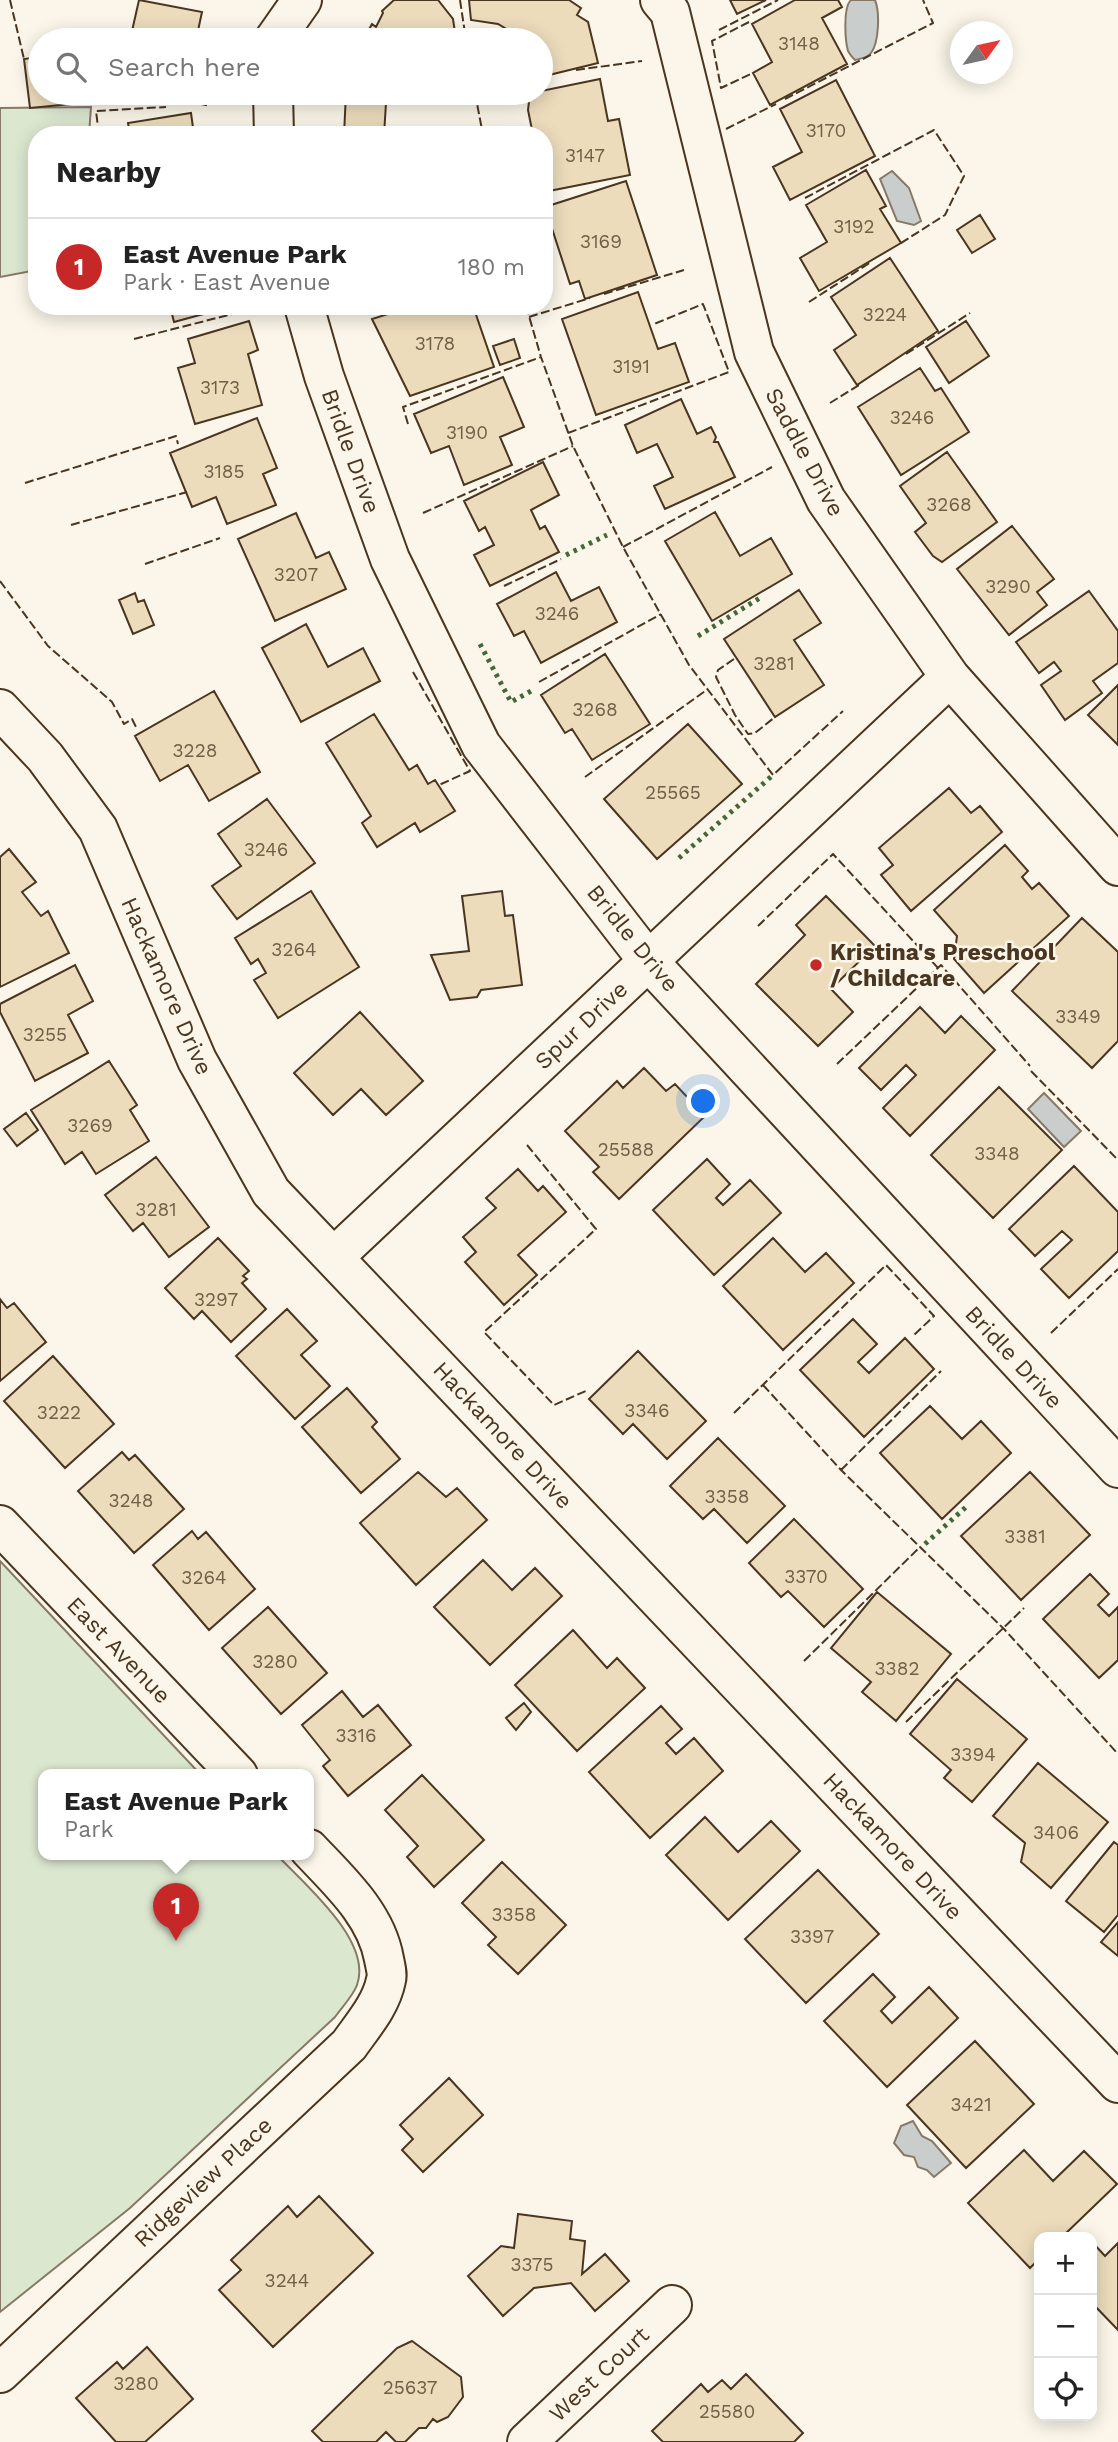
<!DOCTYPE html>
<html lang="en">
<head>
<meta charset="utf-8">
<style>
	body { margin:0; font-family:"Work Sans",sans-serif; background:#f6f6f6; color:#222 }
	.controls { position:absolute; right:21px; bottom:21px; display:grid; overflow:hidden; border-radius:14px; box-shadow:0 4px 18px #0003 }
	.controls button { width:63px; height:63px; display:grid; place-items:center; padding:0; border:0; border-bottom:2px solid #e0e0e0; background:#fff; color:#222; font:35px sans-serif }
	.compass { position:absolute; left:950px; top:21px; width:63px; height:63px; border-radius:50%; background:#fff; box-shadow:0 4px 18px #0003; rotate:57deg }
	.you { position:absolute; left:704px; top:1102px; width:24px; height:24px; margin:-18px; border:5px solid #fff; border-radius:50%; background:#1a73e8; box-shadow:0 0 0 10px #1a73e833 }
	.badge { display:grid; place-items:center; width:46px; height:46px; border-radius:50%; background:#c62828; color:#fff; font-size:23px; font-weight:700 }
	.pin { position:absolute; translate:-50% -58px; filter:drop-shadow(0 2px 4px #0008) }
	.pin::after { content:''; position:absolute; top:37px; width:24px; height:21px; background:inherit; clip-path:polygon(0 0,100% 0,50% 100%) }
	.popup { position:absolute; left:38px; top:1769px; width:276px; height:91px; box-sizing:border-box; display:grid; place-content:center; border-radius:14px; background:#fff; filter:drop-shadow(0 2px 5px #0005); font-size:23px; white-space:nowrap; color:#767676 }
	.popup b { font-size:26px; color:#222 }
	.popup::after { content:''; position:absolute; left:50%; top:100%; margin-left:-14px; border:14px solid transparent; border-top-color:#fff }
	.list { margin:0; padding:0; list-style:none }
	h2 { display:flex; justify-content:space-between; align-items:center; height:91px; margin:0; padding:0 28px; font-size:30px }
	h2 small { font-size:23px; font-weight:400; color:#767676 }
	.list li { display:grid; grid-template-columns:46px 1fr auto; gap:21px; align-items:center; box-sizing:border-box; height:98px; padding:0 28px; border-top:2px solid #e0e0e0 }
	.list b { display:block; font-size:26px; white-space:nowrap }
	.list p { margin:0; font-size:23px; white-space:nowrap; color:#767676 }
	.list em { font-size:23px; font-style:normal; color:#767676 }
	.icon { flex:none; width:38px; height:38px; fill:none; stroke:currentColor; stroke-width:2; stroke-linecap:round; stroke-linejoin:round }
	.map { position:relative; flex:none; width:1118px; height:2442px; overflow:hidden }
	.search { position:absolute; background:#fff; box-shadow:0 4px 18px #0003; left:28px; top:28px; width:525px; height:77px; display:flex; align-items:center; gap:18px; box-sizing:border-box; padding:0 24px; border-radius:38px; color:#767676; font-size:26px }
	.panel { position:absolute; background:#fff; box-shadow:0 4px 18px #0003; left:28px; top:126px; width:525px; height:189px; border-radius:28px }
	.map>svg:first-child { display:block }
	.green { fill:#dce7d0; stroke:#887966; stroke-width:2 }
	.water { fill:#c9cecd; stroke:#887966; stroke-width:2 }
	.building { fill:#ecdcbc; stroke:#4a3520; stroke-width:2 }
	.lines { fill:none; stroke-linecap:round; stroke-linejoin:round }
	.minor-casing { stroke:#4a3520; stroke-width:42 }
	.minor { stroke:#fbf6e9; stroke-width:38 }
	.hedge { stroke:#436837; stroke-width:5; stroke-dasharray:3.5 5; stroke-linecap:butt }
	.fence { stroke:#4a3520; stroke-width:2; stroke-dasharray:9 3.5; stroke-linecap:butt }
	.poi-dot { fill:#c62828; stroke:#fbf6e9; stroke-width:2.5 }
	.labels { text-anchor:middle; stroke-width:5; stroke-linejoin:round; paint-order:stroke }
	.number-label { font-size:19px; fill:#725f47 }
	.street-label { font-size:23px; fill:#4a3520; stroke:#fbf6e9 }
	.poi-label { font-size:23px; font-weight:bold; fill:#4a3520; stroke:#fbf6e9; text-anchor:start }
</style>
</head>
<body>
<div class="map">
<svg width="1118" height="2442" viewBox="0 0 1118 2442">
	<rect width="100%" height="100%" fill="#fbf6e9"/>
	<!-- green -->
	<path class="green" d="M91 107 89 135H37V270L0 277V108Z
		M0 1561 201 1775H43V1855H277C304 1884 373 1941 357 1985 353 1996 342 2007 335 2017L130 2208 0 2312Z"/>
	<!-- water -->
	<path class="water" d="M851 0H875C880 12 879 43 871 53 867 58 862 58 855 60 854 59 849 53 848 51 845 40 843 7 851 0Z
		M892 171 909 188 921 221 914 225 897 221 880 179Z
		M1044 1093 1081 1131 1064 1147 1028 1109Z
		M913 2121 922 2136 932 2141 951 2163 934 2177 927 2170 918 2167 914 2157 904 2155 894 2143 901 2126Z"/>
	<!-- building -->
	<path class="building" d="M139 0 202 12 196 40H130Z
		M394 0H438L453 19 456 39 439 40 432 34 425 40H363L372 24 376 27 383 13 382 11Z
		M469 0H569L581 8 577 15 588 22 598 63 549 75 543 52 541 50V40H525L498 24 471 20Z
		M730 0H766L737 14Z
		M795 0H838L842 7 822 18 847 64 770 105 753 73 772 62 752 24Z
		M40 57V93H91L92 102 30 108 24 59Z
		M600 79 608 121 619 119 630 175 544 192V135H533L528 110 530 93H541V91Z
		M836 80 875 156 790 200 773 167 802 152 780 109Z
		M151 93H209L206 105Z
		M346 93H390L386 103 384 135H344Z
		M191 113 194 135H130L128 123Z
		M866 170 886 206 880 209 901 243 819 291 800 258 827 242 806 205Z
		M626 181 657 275 585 299 579 281 570 284 545 207Z
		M980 215 995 239 972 253 957 230Z
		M890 258 938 331 857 385 834 350 856 335 831 297Z
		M638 292 658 349 675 343 689 382 596 415 562 319Z
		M170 306H233L174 322Z
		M413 306H473L494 367 410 396 372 319Z
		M249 321 258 350 248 354 262 405 195 424 178 368 195 363 188 339Z
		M966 321 989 356 949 383 926 347Z
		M514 339 520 358 500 365 493 346Z
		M920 368 935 391 941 388 969 432 901 475 858 407Z
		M503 377 524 427 500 437 512 465 464 485 449 446 431 453 414 414Z
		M681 399 697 434 711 427 716 437 714 442H718L735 477 665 509 654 486 673 477 657 444 637 453 625 425Z
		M257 418 277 468 263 474 276 505 227 524 216 497 192 507 170 453Z
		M947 452 997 522 942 562 933 556 915 532 926 523 900 486Z
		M543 462 559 495 531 510 540 529 545 526 559 552 490 586 474 555 494 545 485 527 479 531 464 501Z
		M715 512 740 556 771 538 792 574 712 621 665 541Z
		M296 513 316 558 329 552 346 589 275 621 238 539Z
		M1012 526 1054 579 1037 592 1047 605 1009 635 957 569Z
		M556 572 571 601 599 587 617 622 541 663 524 631 514 636 497 604Z
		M799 590 821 623 794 640 824 685 775 717 724 639Z
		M1089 591 1118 631V663L1093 681 1102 693 1065 720 1041 685 1061 671 1054 662 1039 673 1016 642Z
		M135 593 138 602 144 600 154 625 133 634 119 600Z
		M306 624 328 667 363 648 380 681 301 722 262 648Z
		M605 654 650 724 592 760 572 729 565 733 541 695Z
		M1118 685V745L1088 715Z
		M214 691 260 772 209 801 188 765 160 781 135 736Z
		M374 714 409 770 417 765 428 784 435 780 455 811 420 832 415 823 377 847 362 823 371 816 326 743Z
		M688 724 742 784 657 859 604 799Z
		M949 788 971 813 980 806 1002 832 911 911 881 875 893 865 879 848Z
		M267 799 315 863 237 919 212 886 241 866 218 834Z
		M1005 845 1028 871 1022 877 1032 889 1039 883 1069 916 984 993 954 959 957 936 934 910Z
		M9 849 36 882 22 892 41 916 48 911 69 953 0 987V857Z
		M311 891 359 967 278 1018 254 980 266 973 258 959 251 964 235 938Z
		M502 891 505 916 513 915 522 985 481 990 477 997 450 1000 431 955 469 951 462 896Z
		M826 896 875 946 831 989 853 1012 818 1046 756 984 805 935 796 925Z
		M1082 918 1118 952V1041L1092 1068 1012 991Z
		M75 965 93 1001 68 1015 88 1053 35 1081 0 1012V1004Z
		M920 1007 945 1033 961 1016 995 1050 910 1136 883 1108 916 1075 906 1065 881 1090 859 1068Z
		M360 1012 423 1081 386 1115 361 1089 333 1115 294 1073Z
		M109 1061 137 1105 130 1110 149 1141 96 1174 82 1152 65 1164 31 1110Z
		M644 1068 666 1091 675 1084 705 1116 619 1199 593 1172 599 1167 565 1131 617 1081 623 1088Z
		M999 1087 1062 1150 993 1218 931 1155Z
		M26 1113 38 1130 17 1146 4 1129Z
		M156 1157 209 1227 169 1257 143 1223 133 1231 105 1195Z
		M707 1159 730 1184 716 1198 723 1205 750 1180 781 1213 714 1275 653 1210Z
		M1074 1166 1118 1212V1251L1069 1298 1041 1269 1072 1240 1062 1231 1035 1256 1009 1229Z
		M518 1169 538 1191 543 1186 566 1212 518 1255 537 1275 504 1305 465 1262 476 1252 463 1237 496 1208 486 1198Z
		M218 1238 249 1271 243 1276 247 1279 242 1283 266 1309 231 1342 202 1311 194 1319 165 1288Z
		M773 1238 805 1272 826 1253 854 1283 783 1350 723 1286Z
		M0 1299 7 1308 14 1303 46 1342 0 1381Z
		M287 1309 317 1341 301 1355 330 1386 295 1419 236 1356Z
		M853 1319 877 1344 858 1362 869 1373 905 1338 934 1369 864 1437 800 1370Z
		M638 1351 706 1421 667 1459 633 1424 623 1434 589 1399Z
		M53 1356 114 1424 65 1468 4 1401Z
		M347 1388 377 1422 372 1427 400 1459 361 1493 302 1427Z
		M930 1406 962 1439 981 1421 1011 1453 942 1519 880 1453Z
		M718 1438 785 1506 747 1543 714 1509 703 1519 670 1486Z
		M122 1452 129 1460 135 1455 184 1509 134 1553 78 1491Z
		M418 1472 446 1497 457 1488 487 1520 416 1585 360 1523Z
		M1030 1472 1090 1535 1021 1600 961 1536Z
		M794 1519 863 1589 824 1627 788 1591 781 1597 749 1563Z
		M192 1531 198 1539 206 1532 255 1589 209 1630 153 1565Z
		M483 1560 512 1590 535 1568 562 1596 490 1665 434 1607Z
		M1090 1574 1109 1594 1098 1605 1109 1616 1118 1607V1660L1099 1678 1043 1619Z
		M877 1592 951 1654 896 1721 862 1692 871 1682 831 1648Z
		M268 1607 327 1673 281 1714 222 1648Z
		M573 1630 607 1668 617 1658 645 1688 577 1751 515 1685Z
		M957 1679 1027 1739 972 1802 944 1778 951 1770 910 1734Z
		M342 1691 363 1717 378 1705 411 1745 348 1796 323 1766 330 1760 302 1725Z
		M524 1703 531 1712 516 1730 506 1718Z
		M661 1706 682 1729 666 1743 676 1754 694 1738 723 1771 650 1838 589 1772Z
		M1038 1763 1108 1822 1051 1888 1021 1862 1025 1843 993 1816Z
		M422 1775 484 1840 434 1887 407 1857 418 1846 385 1810Z
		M705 1817 738 1852 771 1821 800 1851 728 1920 666 1855Z
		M1114 1842 1118 1845V1915L1104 1932 1066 1901Z
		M502 1862 566 1925 518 1974 488 1945 496 1937 462 1903Z
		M818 1870 879 1934 806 2003 745 1939Z
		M1118 1922V1956L1101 1942Z
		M873 1974 895 1997 881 2011 892 2023 929 1987 958 2018 887 2087 824 2021Z
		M975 2041 1034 2104 966 2168 907 2105Z
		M449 2078 483 2115 423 2172 402 2150 413 2139 400 2125Z
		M1024 2150 1053 2181 1084 2151 1117 2184 1062 2237H1039V2259L1030 2268 968 2203Z
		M319 2196 373 2253 273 2347 219 2290 241 2270 231 2260 288 2206 297 2217Z
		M518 2214 572 2221 570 2239 585 2241 582 2274 605 2254 629 2281 595 2311 571 2283 534 2288 503 2316 468 2276 501 2246 514 2248Z
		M1092 2242 1105 2256 1118 2243V2330L1092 2303Z
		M412 2341 461 2377 463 2397 448 2417 437 2422 433 2419 426 2428H419L405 2442H396L386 2432 376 2442H323L312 2431 397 2348Z
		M147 2347 193 2399 145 2442H116L76 2398 117 2362 123 2369Z
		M746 2374 803 2433 794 2442H663L652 2431 701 2384 708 2392 722 2380 731 2389Z"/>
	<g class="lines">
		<defs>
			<path id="minor" d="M660 0 670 12 754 352 826 500 950 677 1118 866
				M274 40 302 0
				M273 93 274 135
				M304 306 324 376 390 559 481 745 649 962 1118 1468
				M0 709 45 757 98 829 197 1060 271 1192 1118 2083
				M334 1257 950 677
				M0 1525 238 1775
				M0 2373 349 2045C363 2025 381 2005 386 1980 388 1974 385 1965 384 1959 376 1914 339 1881 309 1849
				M527 2442 672 2305"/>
		</defs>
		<!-- minor casing -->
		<use href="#minor" class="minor-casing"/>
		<!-- minor -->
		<use href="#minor" class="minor"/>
		<!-- hedge -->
		<path class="hedge" d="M566 555 607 535
			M698 636 763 596
			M480 644 511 702 533 690
			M679 858 773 775
			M925 1544 966 1507"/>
		<!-- fence -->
		<path class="fence" d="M10 0 24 59
			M460 0 466 40
			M749 22 712 41 721 88 753 73
			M719 30 778 0
			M576 70 642 61
			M541 74 552 73
			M475 93 483 135
			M785 99 933 23 923 0
			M726 129 776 104
			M99 135 96 111 166 107
			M805 198 934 130 964 176 945 215 898 245
			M604 294 684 270
			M809 302 871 262
			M526 306 541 357 573 446 623 547 689 665 773 775 843 711
			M529 317 590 298
			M134 339 264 306
			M906 354 970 313
			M830 403 859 385
			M408 424 403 407 541 357
			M568 433 729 372 703 304 654 324
			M25 483 176 436 178 444
			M423 513 573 446
			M71 525 187 492
			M623 547 772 467
			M145 564 220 538
			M0 581 48 646 112 702 124 724 132 719 136 727
			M504 586 561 559
			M734 659 718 670 716 677 735 715 748 734 755 733 775 717
			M413 672 470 771 439 785
			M539 682 661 614
			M585 777 708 689
			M758 926 833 854 938 968
			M837 1064 941 965 1030 1066
			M1031 1071 1118 1160
			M527 1145 596 1229 484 1332 554 1405 588 1390
			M1051 1333 1118 1269
			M763 1385 841 1470 1004 1629 1118 1754
			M734 1413 886 1265 934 1316 914 1335
			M841 1470 941 1371
			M804 1661 920 1547
			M906 1722 1024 1608"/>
	</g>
	<!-- markers -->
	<circle class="poi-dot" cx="816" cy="965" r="7"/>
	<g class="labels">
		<!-- number labels -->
		<g class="number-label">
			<text x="799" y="50">3148</text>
			<text x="826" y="137">3170</text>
			<text x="585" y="162">3147</text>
			<text x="854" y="233">3192</text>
			<text x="601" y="248">3169</text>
			<text x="885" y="321">3224</text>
			<text x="435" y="350">3178</text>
			<text x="631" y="373">3191</text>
			<text x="220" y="394">3173</text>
			<text x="912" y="424">3246</text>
			<text x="467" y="439">3190</text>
			<text x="224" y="478">3185</text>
			<text x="949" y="511">3268</text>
			<text x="296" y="581">3207</text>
			<text x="1008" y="593">3290</text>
			<text x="557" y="620">3246</text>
			<text x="774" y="670">3281</text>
			<text x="595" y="716">3268</text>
			<text x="195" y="757">3228</text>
			<text x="673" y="799">25565</text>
			<text x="266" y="856">3246</text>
			<text x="294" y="956">3264</text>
			<text x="1078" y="1023">3349</text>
			<text x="45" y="1041">3255</text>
			<text x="90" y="1132">3269</text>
			<text x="626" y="1156">25588</text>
			<text x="997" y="1160">3348</text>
			<text x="156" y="1216">3281</text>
			<text x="216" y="1306">3297</text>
			<text x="647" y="1417">3346</text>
			<text x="59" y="1419">3222</text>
			<text x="727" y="1503">3358</text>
			<text x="131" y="1507">3248</text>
			<text x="1025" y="1543">3381</text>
			<text x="806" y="1583">3370</text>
			<text x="204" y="1584">3264</text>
			<text x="275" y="1668">3280</text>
			<text x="897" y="1675">3382</text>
			<text x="356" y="1742">3316</text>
			<text x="973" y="1761">3394</text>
			<text x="1056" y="1839">3406</text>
			<text x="514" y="1921">3358</text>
			<text x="812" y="1943">3397</text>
			<text x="971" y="2111">3421</text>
			<text x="532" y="2271">3375</text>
			<text x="287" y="2287">3244</text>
			<text x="136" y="2390">3280</text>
			<text x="410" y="2394">25637</text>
			<text x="727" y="2418">25580</text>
		</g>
		<!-- street labels -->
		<g class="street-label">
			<text transform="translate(351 451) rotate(70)" y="8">Bridle Drive</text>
			<text transform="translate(805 452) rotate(62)" y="8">Saddle Drive</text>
			<text transform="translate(633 938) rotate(51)" y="8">Bridle Drive</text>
			<text transform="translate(167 986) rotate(66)" y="8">Hackamore Drive</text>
			<text transform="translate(581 1025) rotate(-43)" y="8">Spur Drive</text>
			<text transform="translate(1014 1357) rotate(47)" y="8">Bridle Drive</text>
			<text transform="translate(503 1435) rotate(47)" y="8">Hackamore Drive</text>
			<text transform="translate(119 1650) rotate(46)" y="8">East Avenue</text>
			<text transform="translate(893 1846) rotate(47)" y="8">Hackamore Drive</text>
			<text transform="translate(203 2182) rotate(-43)" y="8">Ridgeview Place</text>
			<text transform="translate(599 2374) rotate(-43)" y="8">West Court</text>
		</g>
		<!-- poi labels -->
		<g class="poi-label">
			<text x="830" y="960">Kristina's Preschool<tspan x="830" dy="26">/ Childcare</tspan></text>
		</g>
	</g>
</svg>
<div class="controls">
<button>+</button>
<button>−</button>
<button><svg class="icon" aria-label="locate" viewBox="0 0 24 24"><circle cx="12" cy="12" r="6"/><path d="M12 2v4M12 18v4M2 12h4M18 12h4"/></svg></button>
</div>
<svg class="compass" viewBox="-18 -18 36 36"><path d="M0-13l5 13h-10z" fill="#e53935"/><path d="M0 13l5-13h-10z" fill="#767676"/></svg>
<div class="you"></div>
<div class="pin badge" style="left:176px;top:1941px">1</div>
<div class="popup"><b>East Avenue Park</b>Park</div>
<div class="search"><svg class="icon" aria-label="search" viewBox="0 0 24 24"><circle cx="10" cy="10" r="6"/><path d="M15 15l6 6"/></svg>Search here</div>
<section class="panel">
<h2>Nearby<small></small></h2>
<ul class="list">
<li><span class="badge">1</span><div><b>East Avenue Park</b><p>Park · East Avenue</p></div><em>180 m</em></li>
</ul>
</section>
</div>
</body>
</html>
